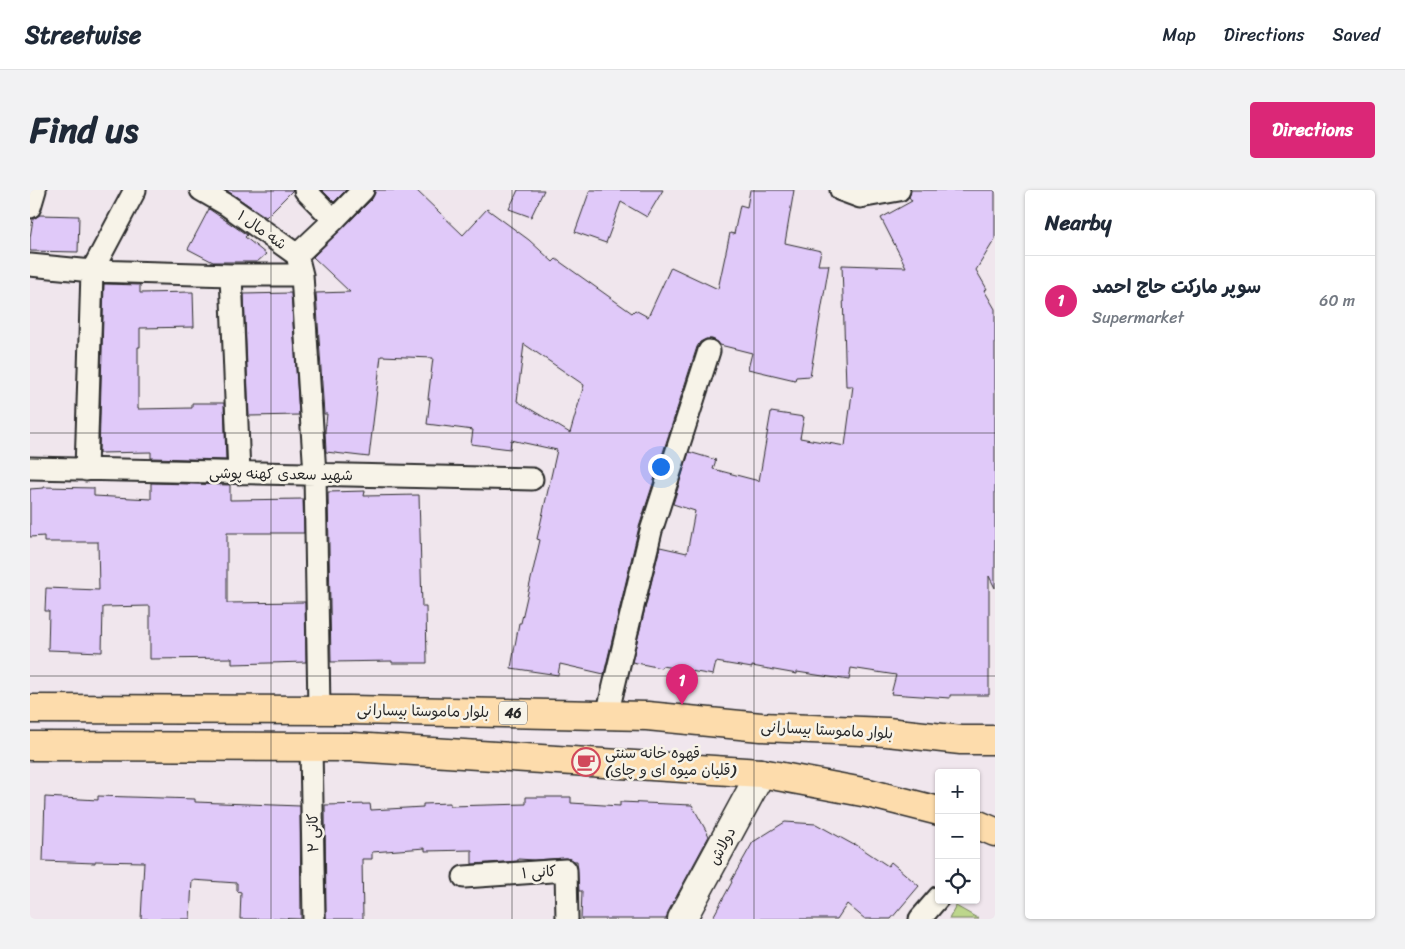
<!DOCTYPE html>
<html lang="en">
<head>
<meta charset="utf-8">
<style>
	body { margin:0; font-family:Sriracha,"Playpen Sans Arabic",sans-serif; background:#f2f2f3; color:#1f2937 }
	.controls { position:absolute; right:15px; bottom:15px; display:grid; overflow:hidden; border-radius:5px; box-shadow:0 1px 4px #0004 }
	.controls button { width:45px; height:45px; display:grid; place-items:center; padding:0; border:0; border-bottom:1px solid #e0e1e3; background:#fff; color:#1f2937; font:25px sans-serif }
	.you { position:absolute; left:630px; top:276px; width:18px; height:18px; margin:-12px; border:4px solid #fff; border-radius:50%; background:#1a73e8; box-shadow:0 0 0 8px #1a73e833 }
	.badge { display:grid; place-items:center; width:32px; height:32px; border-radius:50%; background:#db2777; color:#fff; font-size:16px; font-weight:700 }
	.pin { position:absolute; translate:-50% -41px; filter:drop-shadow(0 1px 2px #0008) }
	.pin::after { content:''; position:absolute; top:26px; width:18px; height:15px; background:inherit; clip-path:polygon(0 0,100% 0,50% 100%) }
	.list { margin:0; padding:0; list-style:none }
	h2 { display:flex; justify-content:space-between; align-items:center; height:65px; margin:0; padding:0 20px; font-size:21px }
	h2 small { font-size:16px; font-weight:400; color:#747a83 }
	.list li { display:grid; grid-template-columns:32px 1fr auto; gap:15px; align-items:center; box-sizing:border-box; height:90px; padding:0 20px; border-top:1px solid #e0e1e3 }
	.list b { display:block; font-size:19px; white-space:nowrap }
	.list p { margin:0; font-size:16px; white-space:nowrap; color:#747a83 }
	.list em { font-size:16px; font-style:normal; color:#747a83 }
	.icon { flex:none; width:28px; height:28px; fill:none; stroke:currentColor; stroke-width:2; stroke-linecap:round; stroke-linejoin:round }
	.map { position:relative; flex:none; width:965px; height:729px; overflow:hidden; border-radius:5px }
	header { display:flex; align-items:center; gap:30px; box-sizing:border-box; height:70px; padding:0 25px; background:#fff; border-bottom:1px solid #e0e1e3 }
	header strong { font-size:24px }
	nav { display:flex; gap:28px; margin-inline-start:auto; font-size:18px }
	.intro { display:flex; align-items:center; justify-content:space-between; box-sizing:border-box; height:120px; padding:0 30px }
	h1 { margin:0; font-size:35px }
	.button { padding:12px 22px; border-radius:5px; background:#db2777; color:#fff; font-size:18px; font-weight:700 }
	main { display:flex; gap:30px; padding:0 30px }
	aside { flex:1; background:#fff; border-radius:5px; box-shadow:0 1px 4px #0004 }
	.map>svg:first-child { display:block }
	.green { fill:#bdd68c; stroke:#74805c }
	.building { fill:#e0c9f9; stroke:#2b2b2b; fill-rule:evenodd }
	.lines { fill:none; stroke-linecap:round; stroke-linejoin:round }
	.street-casing { stroke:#2b2b2b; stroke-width:25 }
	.secondary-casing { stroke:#2b2b2b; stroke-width:31 }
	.primary-casing { stroke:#2b2b2b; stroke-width:31 }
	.street { stroke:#f7f3e8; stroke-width:21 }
	.secondary { stroke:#f7f3e8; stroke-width:28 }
	.primary { stroke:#fddcac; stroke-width:28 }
	.grid { fill:none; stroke:#2b2b2b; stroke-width:1; stroke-opacity:0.55 }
	.labels { text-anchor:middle; stroke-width:5; stroke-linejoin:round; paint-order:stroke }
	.shield { fill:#f7f3e8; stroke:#686764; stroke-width:1 }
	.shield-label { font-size:14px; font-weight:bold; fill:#2b2b2b }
	.street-label { font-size:15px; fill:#2b2b2b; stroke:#f7f3e8 }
	.poi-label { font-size:15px; fill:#2b2b2b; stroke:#f7f3e8; text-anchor:start }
</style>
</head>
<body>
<header>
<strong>Streetwise</strong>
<nav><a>Map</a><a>Directions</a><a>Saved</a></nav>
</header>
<div class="intro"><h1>Find us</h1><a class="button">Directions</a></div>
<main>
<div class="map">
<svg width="965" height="729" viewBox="0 0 965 729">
	<rect width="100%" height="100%" fill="#f0e6ed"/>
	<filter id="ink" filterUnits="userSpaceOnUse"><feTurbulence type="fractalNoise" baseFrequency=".02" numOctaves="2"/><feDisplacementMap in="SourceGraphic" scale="10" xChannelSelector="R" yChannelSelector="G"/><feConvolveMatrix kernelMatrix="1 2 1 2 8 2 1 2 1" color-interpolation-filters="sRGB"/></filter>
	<g filter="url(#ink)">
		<!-- green -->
		<path class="green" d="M926 716 949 729H919Z"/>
		<!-- building -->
		<path class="building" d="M196 0H263L236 27Z
			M292 0H316L304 12Z
			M345 0H386L433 45 457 19 499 50 523 72 526 69 602 123 605 120 618 127 641 77 688 99 700 43 704 44 710 15 717 17 720 0H764L755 53 791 61 788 75H799L780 186 766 187 765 190 718 179 722 163 690 155 688 152 682 149H676L670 152 667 157 609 337 574 484 530 474 528 485 481 478 489 433H491L510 350 507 349 527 260 481 250 480 259 441 254 443 240 397 234 400 209H398L403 168 351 166 339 267 296 262 295 241 297 224H294L286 103 320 102 283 67 342 9 345 3ZM494 154 554 195 540 243 487 211Z
			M488 0H514L501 27 479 19Z
			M560 0H633L617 27 591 12 576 53 545 42Z
			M881 0H965V49L946 80 957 99 954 100 965 119V398L959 386V505H920V508L861 504 866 485 821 478 819 490 767 482V484L722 476V478L686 472 683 485 632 476 631 478 602 472 630 357 657 363 665 321 643 314 659 262 686 270 683 279 729 291 741 222 774 227 770 248 815 256 823 196H816L812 75 876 77 851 28 882 11 879 7Z
			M179 19 217 45 215 47 236 64 227 72H183L158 59Z
			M10 25 49 26 48 62 0 61V48L3 29Z
			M74 94 110 95V103L163 102 164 137 110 138V157H108V219L162 218V213H194L196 270 121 268V262L69 263Z
			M261 103 269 225 219 226 214 104Z
			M121 293 200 295V310L273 309 274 343H197V413L275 412 276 472 202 474V468L120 469V416L73 417 72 462 18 460 19 421H15L16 398 69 400 68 352H14V346L0 347V299L14 298V297L64 298V306L121 309Z
			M335 301 334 306 389 305 392 417H396L397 473H362V471L301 472 298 302Z
			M68 606 165 609V612L270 616 271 729 243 728V729H210L211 702 207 701V693L162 690 160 729H111L114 672 65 671V673L13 671 15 607 68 610Z
			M496 607H541V613L590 616V612L662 615 679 646 638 722 636 729H551L552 701H549L547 671H544L541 669 535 668 504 670 488 669V671L442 674V660L395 661V658L342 662V669H332L333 729H296L295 615 340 614 341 620 393 617V614L420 613V616L496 614Z
			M755 632 786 634 824 655 825 654 858 676 861 672 889 696 861 729H835L817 714 807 729H682L702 692 701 691 723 652Z"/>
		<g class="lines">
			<defs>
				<path id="street" d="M171 0 197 15 267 65
					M275 0 304 30
					M811 0 830 7 869 0
					M0 17 5 0
					M0 75 62 81 201 85H272
					M201 85 209 283
					M0 278 502 289
					M56 280 62 81 105 0
					M289 519 285 284 272 85 267 65 304 30 333 0
					M577 525 621 341 679 161
					M281 557 284 729
					M434 687 536 680 537 729
					M890 729 909 707"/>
				<path id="secondary" d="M652 729 731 583"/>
				<path id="primary" d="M0 519 320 520 617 526 731 537 857 542 931 550H965
					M0 556 323 557 731 583 838 603 909 621
					M946 634 965 642"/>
			</defs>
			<!-- street casing -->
			<use href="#street" class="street-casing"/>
			<!-- secondary casing -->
			<use href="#secondary" class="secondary-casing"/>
			<!-- primary casing -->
			<use href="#primary" class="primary-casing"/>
			<!-- street -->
			<use href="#street" class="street"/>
			<!-- secondary -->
			<use href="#secondary" class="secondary"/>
			<!-- primary -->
			<use href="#primary" class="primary"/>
		</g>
	</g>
	<!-- grid -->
	<path class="grid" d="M241 0V729M482 0V729M724 0V729M0 243H965M0 486H965"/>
	<!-- icons -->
	<defs>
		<symbol id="cafe-ring" viewBox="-11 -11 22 22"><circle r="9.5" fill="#f7f3e8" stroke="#d1495b" stroke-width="1.5"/><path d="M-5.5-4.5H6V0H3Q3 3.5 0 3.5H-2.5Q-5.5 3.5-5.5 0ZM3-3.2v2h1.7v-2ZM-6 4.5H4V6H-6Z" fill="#d1495b"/></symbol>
	</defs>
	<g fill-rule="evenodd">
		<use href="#cafe-ring" x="540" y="556" width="32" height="32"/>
	</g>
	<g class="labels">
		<!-- shield labels -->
		<rect class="shield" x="469" y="511.5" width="28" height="23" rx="4"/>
		<g class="shield-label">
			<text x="483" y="528">46</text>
		</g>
		<!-- street labels -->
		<g class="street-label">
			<text transform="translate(232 40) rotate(35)" y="5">شه مال ۱</text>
			<text transform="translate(251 284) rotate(1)" y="5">شهید سعدی کهنه پوشی</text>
			<text transform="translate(393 521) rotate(1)" y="5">بلوار ماموستا بیسارانی</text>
			<text transform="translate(797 540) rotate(3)" y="5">بلوار ماموستا بیسارانی</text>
			<text transform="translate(283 643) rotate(-91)" y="5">کانی ۲</text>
			<text transform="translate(692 656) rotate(-62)" y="5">دولاش</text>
			<text transform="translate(509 682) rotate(-4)" y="5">کانی ۱</text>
		</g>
		<!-- poi labels -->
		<g class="poi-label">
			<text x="575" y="568">قهوه خانه سنتی<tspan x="575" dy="17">(قلیان میوه ای و چای)</tspan></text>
		</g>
	</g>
</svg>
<div class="controls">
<button>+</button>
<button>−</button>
<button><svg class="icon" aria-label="locate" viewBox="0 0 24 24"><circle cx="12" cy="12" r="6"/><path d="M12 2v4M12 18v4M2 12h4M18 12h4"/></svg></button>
</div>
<div class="you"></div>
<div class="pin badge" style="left:652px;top:515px">1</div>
</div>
<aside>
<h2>Nearby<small></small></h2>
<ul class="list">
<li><span class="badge">1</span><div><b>سوپر مارکت حاج احمد</b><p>Supermarket</p></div><em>60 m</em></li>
</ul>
</aside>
</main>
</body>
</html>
